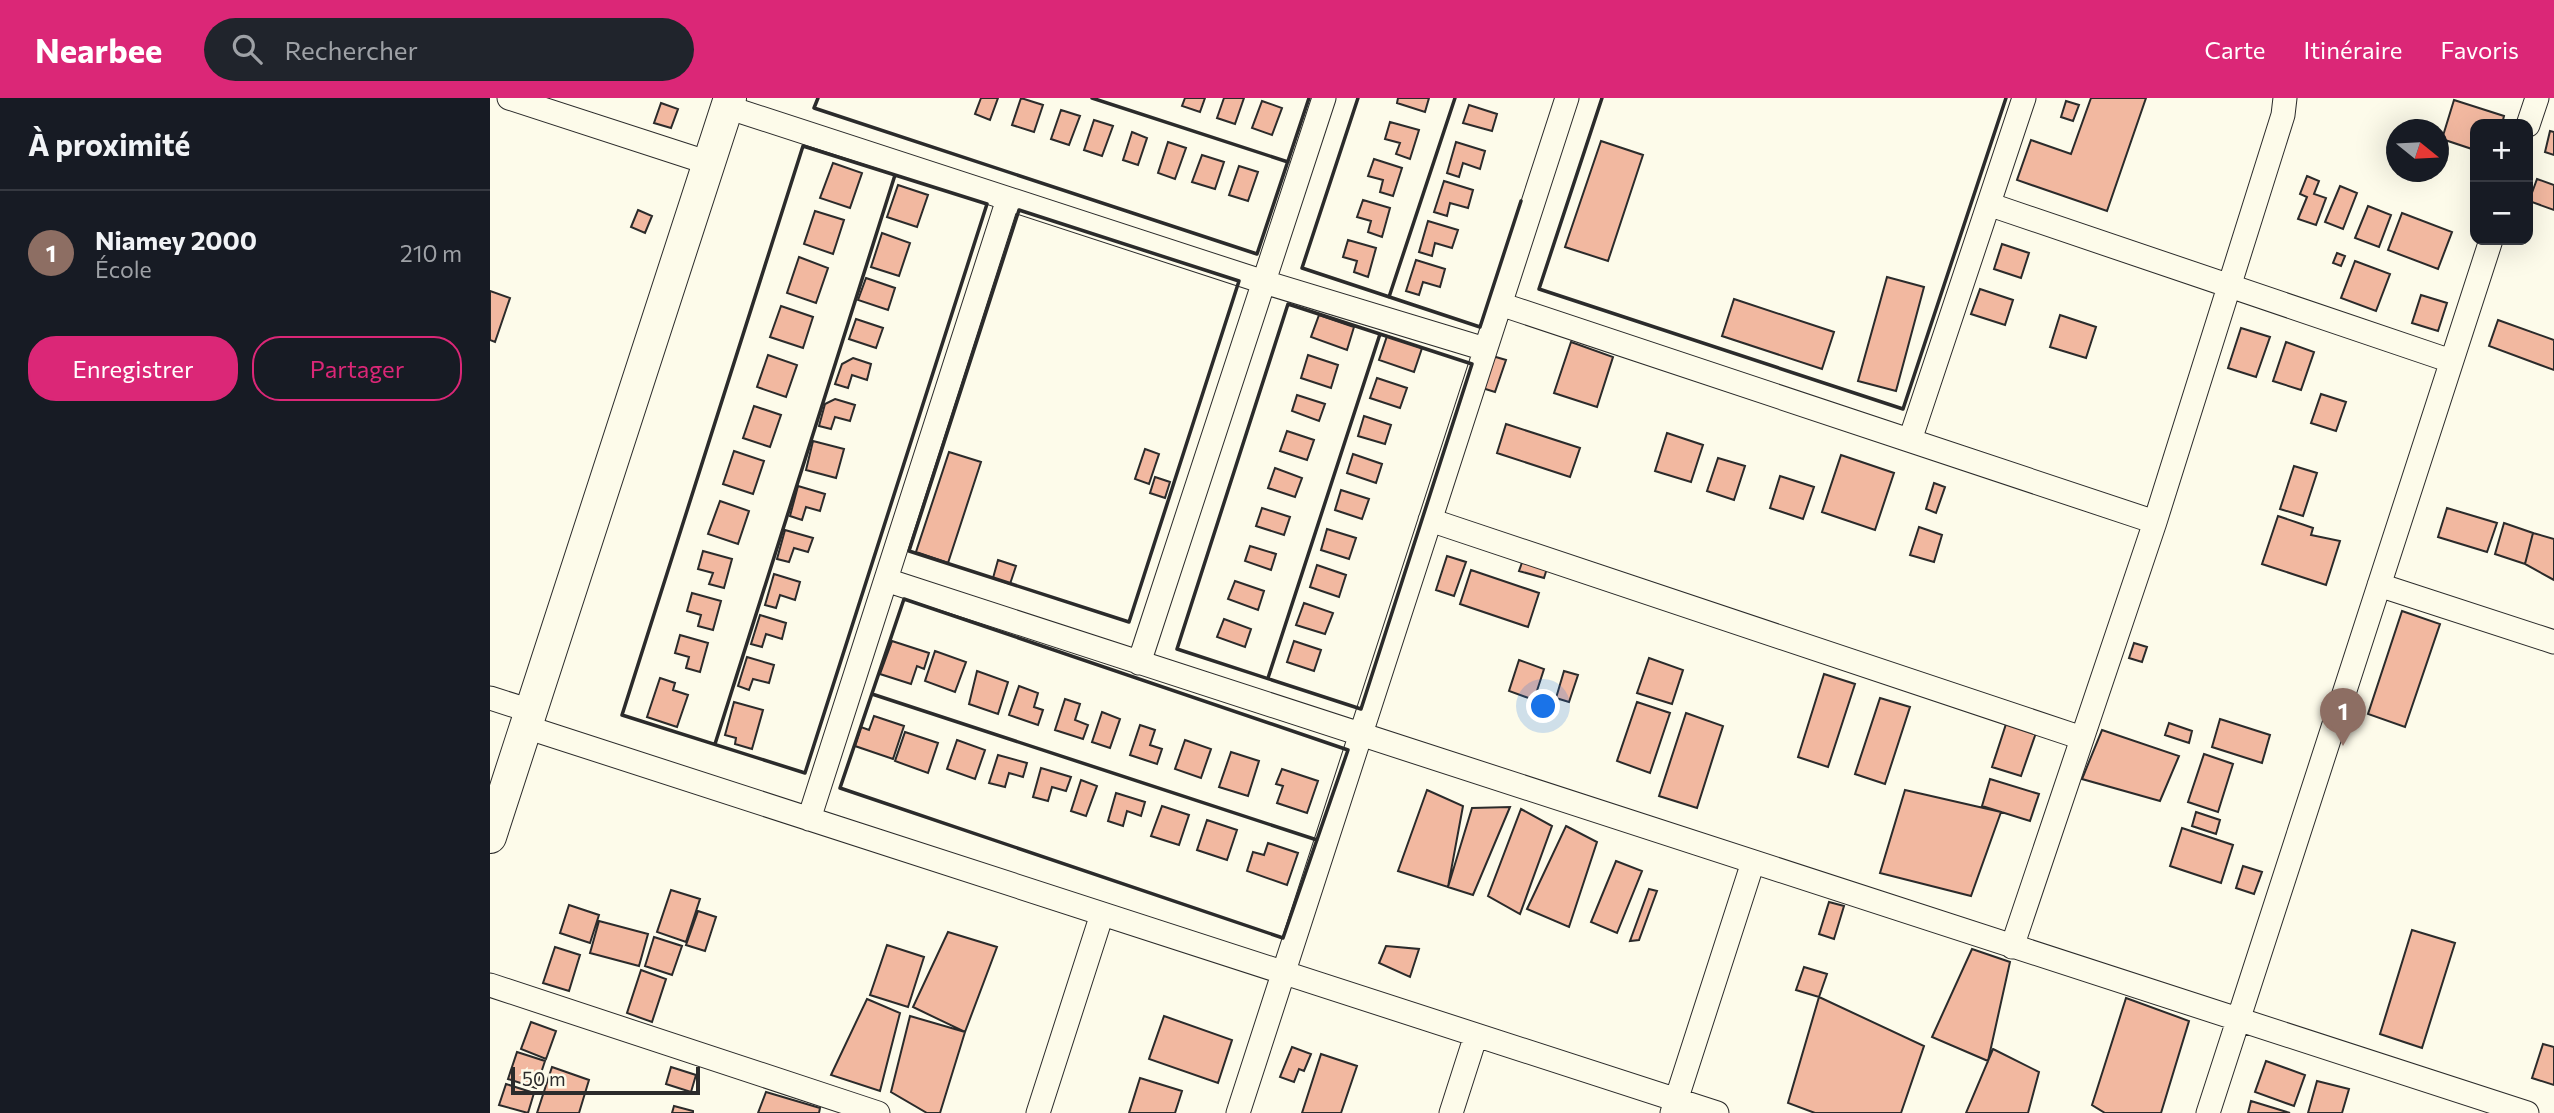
<!DOCTYPE html>
<html lang="fr">
<head>
<meta charset="utf-8">
<style>
	body { margin:0; font-family:Commissioner,sans-serif; background:#20242c; color:#f1f3f6 }
	.controls { position:absolute; right:21px; top:21px; display:grid; overflow:hidden; border-radius:14px; box-shadow:0 7px 28px #0002 }
	.controls button { width:63px; height:63px; display:grid; place-items:center; padding:0; border:0; border-bottom:2px solid #363941; background:#171b24; color:#f1f3f6; font:35px sans-serif }
	.compass { position:absolute; left:1896px; top:21px; width:63px; height:63px; border-radius:50%; background:#171b24; box-shadow:0 7px 28px #0002; rotate:108deg }
	.scale { position:absolute; left:21px; bottom:18px; width:189px; box-sizing:border-box; padding-left:7px; border:4px solid #2b2b2b; border-top:0; font-size:19px; line-height:24px; white-space:nowrap; color:#2b2b2b; -webkit-text-stroke:5px #fdfbea; paint-order:stroke }
	.you { position:absolute; left:1054px; top:609px; width:24px; height:24px; margin:-18px; border:5px solid #fff; border-radius:50%; background:#1a73e8; box-shadow:0 0 0 10px #1a73e833 }
	.badge { display:grid; place-items:center; width:46px; height:46px; border-radius:50%; background:#db2777; color:#fff; font-size:23px; font-weight:700 }
	.pin { position:absolute; translate:-50% -58px; filter:drop-shadow(0 2px 4px #0008) }
	.pin::after { content:''; position:absolute; top:37px; width:24px; height:21px; background:inherit; clip-path:polygon(0 0,100% 0,50% 100%) }
	.list { margin:0; padding:0; list-style:none }
	h2 { display:flex; justify-content:space-between; align-items:center; height:91px; margin:0; padding:0 28px; font-size:30px }
	h2 small { font-size:23px; font-weight:400; color:#9ea1a6 }
	.list li { display:grid; grid-template-columns:46px 1fr auto; gap:21px; align-items:center; box-sizing:border-box; height:126px; padding:0 28px; border-top:2px solid #363941 }
	.list b { display:block; font-size:26px; white-space:nowrap }
	.list p { margin:0; font-size:23px; white-space:nowrap; color:#9ea1a6 }
	.list em { font-size:23px; font-style:normal; color:#9ea1a6 }
	.actions { display:flex; gap:14px; padding:21px 28px }
	.actions a { flex:1; padding:16px 0; border:2px solid #db2777; border-radius:28px; text-align:center; font-size:24px; color:#db2777 }
	.actions .main { background:#db2777; color:#fff }
	.icon { flex:none; width:38px; height:38px; fill:none; stroke:currentColor; stroke-width:2; stroke-linecap:round; stroke-linejoin:round }
	.map { position:relative; flex:none; width:2064px; height:1015px; overflow:hidden }
	header { display:flex; align-items:center; gap:42px; box-sizing:border-box; height:98px; padding:0 35px; background:#db2777; color:#fff }
	header strong { font-size:33px }
	nav { display:flex; gap:38px; margin-inline-start:auto; font-size:24px }
	.search { width:490px; height:63px; background:#20242c; display:flex; align-items:center; gap:18px; box-sizing:border-box; padding:0 24px; border-radius:38px; color:#9ea1a6; font-size:26px }
	main { display:flex }
	aside { flex:1; background:#171b24 }
	.map>svg:first-child { display:block }
	.building { fill:#f2b8a0; stroke:#2b2b2b; stroke-width:2 }
	.lines { fill:none; stroke-linecap:round; stroke-linejoin:round }
	.street-casing { stroke:#2b2b2b; stroke-width:25 }
	.secondary-casing { stroke:#2b2b2b; stroke-width:34 }
	.street { stroke:#fdfbea; stroke-width:23 }
	.secondary { stroke:#fdfbea; stroke-width:32 }
	.wall { stroke:#2b2b2b; stroke-width:3.5 }
</style>
</head>
<body>
<header>
<strong>Nearbee</strong>
<div class="search"><svg class="icon" aria-label="search" viewBox="0 0 24 24"><circle cx="10" cy="10" r="6"/><path d="M15 15l6 6"/></svg>Rechercher</div>
<nav><a>Carte</a><a>Itinéraire</a><a>Favoris</a></nav>
</header>
<main>
<aside>
<h2>À proximité<small></small></h2>
<ul class="list">
<li><span class="badge" style="background:#8d6e63">1</span><div><b>Niamey 2000</b><p>École</p></div><em>210 m</em></li>
</ul>
<div class="actions"><a class="main">Enregistrer</a><a>Partager</a></div>
</aside>
<div class="map">
<svg width="2064" height="1015" viewBox="0 0 2064 1015">
	<rect width="100%" height="100%" fill="#fdfbea"/>
	<!-- building -->
	<path class="building" d="M491 0H508L500 22 485 16Z
		M531 0 553 7 544 34 522 27Z
		M695 0H715L710 14 692 8Z
		M734 0H754L745 26 727 20Z
		M908 0H939L935 14 907 5Z
		M1601 0H1656L1617 113 1527 82 1541 42 1581 56Z
		M1964 2 2014 18 2012 26H1985V52L1952 41Z
		M772 3 792 10 782 37 762 30Z
		M1576 3 1589 7 1583 23 1571 19Z
		M171 5 188 11 181 30 164 25Z
		M979 7 1007 16 1002 33 973 25Z
		M571 12 590 18 579 47 561 41Z
		M604 22 623 28 612 58 594 52Z
		M900 24 929 32 920 61 906 56 910 45 895 41Z
		M2060 33 2064 34V57L2055 54Z
		M642 34 657 40 648 67 633 62Z
		M1111 43 1153 57 1118 163 1075 149Z
		M678 44 696 50 685 81 668 75Z
		M966 44 995 53 990 71 973 65 969 79 957 75Z
		M712 57 734 64 725 91 702 84Z
		M884 61 912 70 903 98 890 94 893 82 878 78Z
		M343 65 372 75 360 110 330 100Z
		M749 68 768 74 758 103 739 97Z
		M1817 78 1829 83 1824 96 1836 100 1826 127 1808 121 1817 99 1810 96Z
		M2047 81 2064 87V112L2039 103Z
		M954 83 983 92 978 110 960 105 957 118 944 114Z
		M408 87 438 97 427 129 397 119Z
		M1850 88 1867 95 1853 131 1835 124Z
		M873 102 900 110 892 139 878 134 881 123 867 119Z
		M1878 108 1901 117 1889 149 1865 140Z
		M148 112 162 118 155 135 141 129Z
		M325 113 354 122 343 156 314 146Z
		M1912 115 1962 134 1948 171 1898 152Z
		M938 123 968 132 962 150 945 145 942 158 929 154Z
		M392 135 420 145 409 178 381 169Z
		M858 142 886 150 878 179 864 174 867 163 853 159Z
		M1512 146 1539 155 1531 180 1504 171Z
		M1847 155 1855 158 1851 168 1843 165Z
		M309 159 338 170 326 205 297 195Z
		M926 162 955 171 950 189 933 184 929 197 916 193Z
		M1865 163 1900 176 1886 213 1851 200Z
		M1397 179 1434 189 1406 293 1368 283Z
		M376 180 405 190 398 212 368 202Z
		M1490 191 1523 202 1515 227 1481 216Z
		M0 193 20 200 5 244 0 242Z
		M1931 197 1957 205 1948 233 1922 225Z
		M1244 201 1344 234 1332 271 1232 238Z
		M291 208 323 219 313 250 280 239Z
		M829 217 864 229 857 252 821 239Z
		M1570 217 1606 229 1596 260 1560 249Z
		M366 221 393 230 386 250 359 241Z
		M2008 222 2064 242V272L1999 248Z
		M1751 230 1780 239 1766 279 1738 270Z
		M897 238 932 250 924 274 889 262Z
		M1081 244 1123 259 1107 309 1064 295Z
		M1796 244 1824 254 1811 292 1783 283Z
		M278 257 307 267 296 299 267 289Z
		M818 257 848 267 841 290 811 280Z
		M999 257 1016 262 1005 294 989 289Z
		M363 260 381 266 377 282 362 277 358 290 345 286 352 266Z
		M887 280 917 290 910 310 880 300Z
		M1831 296 1856 304 1846 333 1821 325Z
		M807 297 835 306 829 323 802 313Z
		M345 301 365 307 360 323 345 319 341 331 329 328 335 306Z
		M264 308 291 317 280 349 253 340Z
		M874 318 901 327 895 346 868 338Z
		M1016 326 1090 350 1080 379 1007 355Z
		M797 333 824 342 817 362 790 353Z
		M1177 335 1213 347 1201 384 1165 373Z
		M323 343 354 351 346 380 316 372Z
		M655 351 669 356 659 386 645 381Z
		M244 353 274 363 263 396 233 386Z
		M459 354 491 364 458 465 426 454Z
		M863 356 892 366 886 385 857 375Z
		M1351 357 1404 375 1385 432 1332 414Z
		M1228 360 1255 368 1244 402 1217 393Z
		M1804 368 1827 375 1813 418 1790 411Z
		M785 370 812 380 805 399 778 390Z
		M1290 378 1324 389 1313 421 1280 410Z
		M665 379 680 384 675 400 660 395Z
		M1444 385 1455 389 1446 415 1436 411Z
		M308 388 335 396 330 413 316 409 312 422 300 418Z
		M851 392 879 401 872 421 845 412Z
		M230 403 259 413 248 446 218 436Z
		M772 410 800 419 794 437 766 428Z
		M1957 410 2007 425 1997 454 1948 439Z
		M1788 418 1823 430 1821 437 1850 443 1836 487 1772 466Z
		M2014 425 2043 435 2035 466 2005 456Z
		M1429 429 1452 437 1444 464 1420 457Z
		M837 431 866 440 859 461 831 452Z
		M295 432 323 440 318 454 304 450 299 464 287 461Z
		M2043 435 2064 441V482L2035 466Z
		M760 448 786 456 781 472 755 463Z
		M213 453 242 461 234 490 219 486 223 475 208 471Z
		M1035 456 1059 464 1054 480 1029 473Z
		M957 458 976 464 964 498 946 492Z
		M508 462 526 468 520 486 503 480Z
		M827 467 856 477 849 499 820 489Z
		M981 472 1049 495 1038 529 970 506Z
		M284 476 310 484 305 502 290 497 286 510 275 507Z
		M745 483 774 493 768 512 738 501Z
		M202 495 231 503 223 532 208 528 211 517 197 513Z
		M814 505 843 515 835 536 806 527Z
		M1912 513 1950 526 1915 629 1878 616Z
		M270 517 296 525 292 541 276 536 272 549 261 546Z
		M734 521 761 531 755 549 727 539Z
		M190 537 218 545 210 574 196 570 199 559 185 555Z
		M402 543 439 555 434 571 427 568 421 586 390 576Z
		M804 543 831 552 824 573 797 564Z
		M1644 545 1657 549 1652 564 1639 560Z
		M445 553 476 564 465 594 435 583Z
		M257 559 284 567 279 585 263 581 259 592 248 588Z
		M1159 560 1193 572 1182 606 1147 595Z
		M1029 562 1054 571 1044 602 1019 593Z
		M487 573 518 584 508 616 479 606Z
		M1074 573 1088 577 1079 604 1066 600Z
		M1334 576 1365 586 1338 669 1308 659Z
		M170 580 185 585 183 592 198 597 187 629 157 619Z
		M529 588 548 595 544 609 553 612 548 627 519 617Z
		M1390 600 1420 609 1395 686 1365 676Z
		M575 601 590 606 585 622 598 627 593 641 565 632Z
		M244 604 273 612 262 651 245 646 246 640 235 637Z
		M1147 604 1180 615 1160 675 1127 663Z
		M612 614 630 621 620 650 602 644Z
		M1196 615 1233 628 1207 710 1169 698Z
		M384 618 414 628 403 661 365 648 371 629 379 632Z
		M1730 621 1780 637 1772 665 1722 649Z
		M1517 623 1547 632 1531 678 1502 669Z
		M1679 625 1702 633 1699 645 1675 637Z
		M650 627 665 632 660 647 672 651 667 666 640 657Z
		M1612 632 1689 658 1670 703 1592 681Z
		M415 634 448 645 438 675 405 663Z
		M467 642 495 652 485 681 457 671Z
		M695 642 721 651 711 680 685 671Z
		M741 654 769 663 758 698 729 689Z
		M1714 656 1743 666 1728 714 1698 704Z
		M508 657 537 665 533 679 519 675 515 689 499 685Z
		M551 670 581 679 576 693 562 689 558 703 543 699Z
		M792 671 828 683 817 715 787 705 793 688 786 686Z
		M1500 681 1549 696 1540 723 1492 708Z
		M591 682 607 688 596 718 581 713Z
		M937 692 973 708 958 789 908 773Z
		M1415 692 1511 714 1481 798 1390 775Z
		M626 695 655 704 651 718 637 713 633 728 618 723Z
		M672 708 699 717 689 747 661 738Z
		M1020 709 983 797 958 789 982 710Z
		M1031 711 1062 728 1030 816 998 798Z
		M1706 714 1730 722 1726 736 1702 728Z
		M717 722 747 732 737 762 707 752Z
		M1076 728 1107 744 1079 829 1037 811Z
		M1692 730 1743 747 1731 785 1680 768Z
		M778 745 808 755 797 787 757 773 763 754 774 757Z
		M1126 763 1152 773 1127 835 1101 824Z
		M1753 768 1772 774 1764 796 1746 790Z
		M1159 791 1167 793 1149 842 1140 843Z
		M181 792 210 801 196 844 167 834Z
		M1339 804 1354 808 1344 841 1329 836Z
		M79 807 109 817 100 845 70 835Z
		M208 813 226 819 215 853 196 847Z
		M109 823 158 836 149 868 100 855Z
		M1922 832 1965 845 1932 950 1890 936Z
		M458 834 507 849 475 934 423 909Z
		M164 839 192 848 182 877 155 868Z
		M397 847 434 859 418 909 380 897Z
		M896 848 929 851 920 879 889 865Z
		M65 849 90 857 79 893 53 885Z
		M1482 851 1520 864 1498 963 1442 939Z
		M1314 869 1337 876 1329 899 1306 892Z
		M151 872 176 881 162 924 137 915Z
		M1329 899 1434 948 1411 1015H1325L1298 1005Z
		M1636 900 1699 923 1671 1015H1615L1602 1007Z
		M377 901 410 915 390 993 341 977Z
		M420 918 475 934 450 1015H437L401 994Z
		M674 918 742 942 728 985 659 961Z
		M41 924 66 933 56 961 31 951Z
		M2053 946 2064 949V987L2042 980Z
		M802 949 821 956 814 973 809 971 804 984 790 979Z
		M1503 951 1549 974 1538 1015H1476Z
		M27 954 55 963 46 990 18 981Z
		M831 956 867 968 851 1015H812Z
		M1776 963 1815 977 1804 1008 1765 994Z
		M62 969 99 982 89 1015H47Z
		M181 969 206 977 201 994 176 986Z
		M650 980 692 993 685 1015H639Z
		M1827 983 1859 991 1852 1015H1818Z
		M16 986 44 995 38 1015 9 1007Z
		M276 994 330 1010 329 1015H268Z
		M1761 1003 1800 1015H1758Z
		M184 1008 203 1013V1015H182Z"/>
	<g class="lines">
		<defs>
			<path id="street" d="M19 0 219 65
				M237 9 774 184 995 251
				M2038 27 2047 0
				M1501 107 1961 263
				M1010 206 1665 424
				M1420 342 1534 0
				M940 422 1592 640
				M396 482 2037 1015
				M1889 487 2064 544
				M649 565 834 0
				M0 600 41 613
				M36 629 1227 1015
				M319 721 518 101
				M1522 849 1665 424 1793 17 1795 0
				M0 887 388 1015
				M548 1015 612 816
				M748 1015 1077 0
				M961 1015 986 937
				M1182 1015 1263 764
				M1718 1015 2001 142"/>
			<path id="secondary" d="M0 739 240 0"/>
		</defs>
		<!-- street casing -->
		<use href="#street" class="street-casing"/>
		<!-- secondary casing -->
		<use href="#secondary" class="secondary-casing"/>
		<!-- street -->
		<use href="#street" class="street"/>
		<!-- secondary -->
		<use href="#secondary" class="secondary"/>
		<!-- wall -->
		<path class="wall" d="M328 0 324 10 767 156 819 0
			M602 0 798 64
			M868 0 812 170 990 229 1031 103
			M1112 0 1049 191 1413 311 1516 0
			M313 48 497 106 315 675 132 617Z
			M529 112 749 183 639 524 419 453Z
			M899 199 965 0
			M798 206 982 266 871 611 687 551Z
			M414 501 858 652 793 840 350 690Z
			M778 580 890 236
			M382 596 827 742
			M225 646 405 77"/>
	</g>
</svg>
<div class="controls">
<button>+</button>
<button>−</button>
</div>
<svg class="compass" viewBox="-18 -18 36 36"><path d="M0-13l5 13h-10z" fill="#e53935"/><path d="M0 13l5-13h-10z" fill="#9ea1a6"/></svg>
<div class="scale">50 m</div>
<div class="you"></div>
<div class="pin badge" style="left:1853px;top:648px;background:#8d6e63">1</div>
</div>
</main>
</body>
</html>
